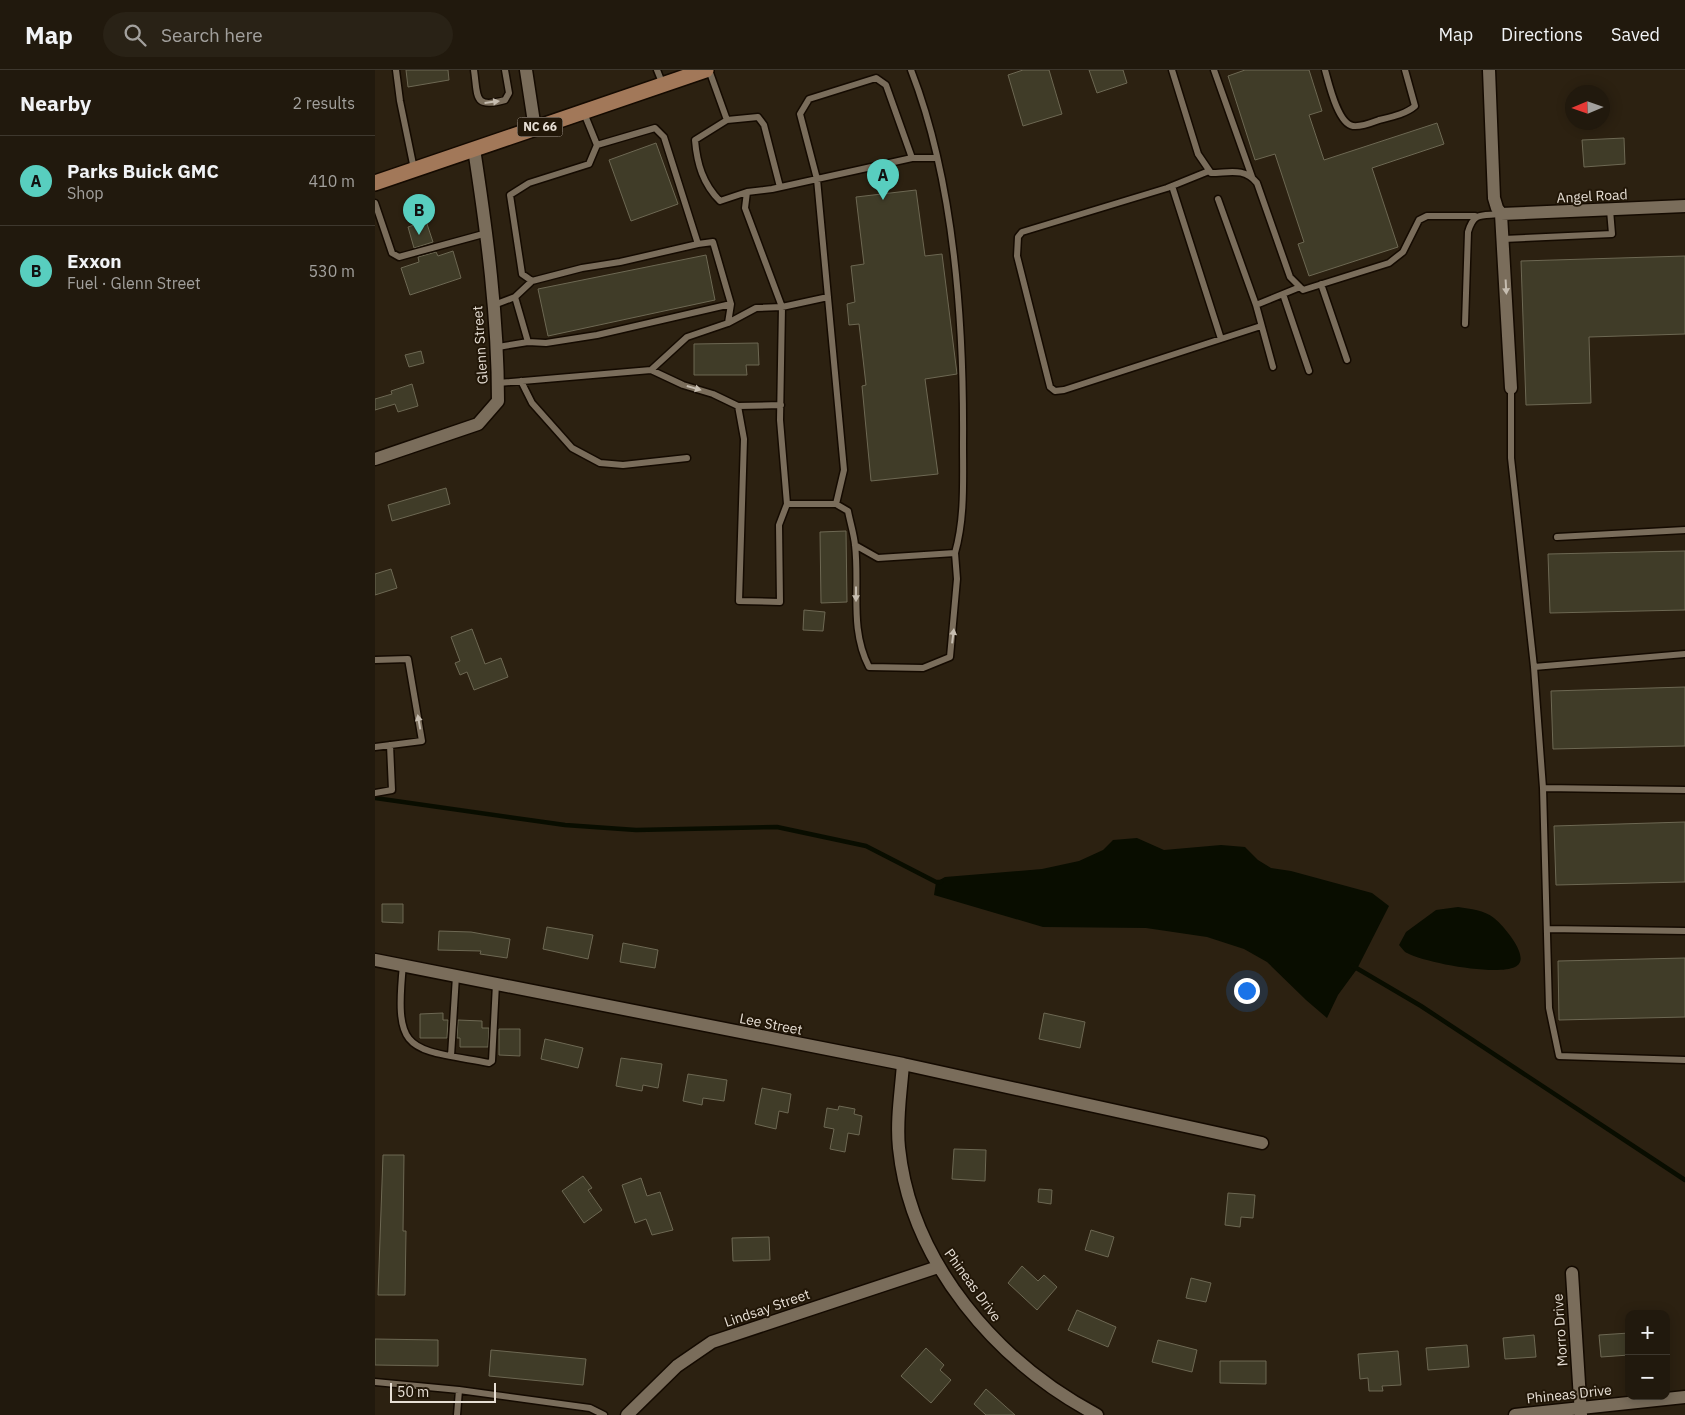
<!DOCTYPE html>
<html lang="en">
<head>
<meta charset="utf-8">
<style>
	body { margin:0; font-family:"IBM Plex Sans",sans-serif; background:#292216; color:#f1f3f6 }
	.controls { position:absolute; right:15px; bottom:15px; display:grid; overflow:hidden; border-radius:10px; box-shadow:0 2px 12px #0003 }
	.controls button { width:45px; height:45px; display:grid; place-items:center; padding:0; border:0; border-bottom:1px solid #3e382e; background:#21190d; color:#f1f3f6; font:25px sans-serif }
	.compass { position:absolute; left:1190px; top:15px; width:45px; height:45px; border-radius:50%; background:#21190d; box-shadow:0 2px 12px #0003; rotate:268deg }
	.scale { position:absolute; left:15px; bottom:12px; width:106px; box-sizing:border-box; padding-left:5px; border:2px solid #e7dfd5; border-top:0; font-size:14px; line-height:18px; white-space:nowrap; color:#e7dfd5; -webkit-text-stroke:4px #221708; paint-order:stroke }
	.you { position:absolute; left:871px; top:920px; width:18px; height:18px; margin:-12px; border:4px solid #fff; border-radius:50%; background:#1a73e8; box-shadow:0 0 0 8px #1a73e833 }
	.badge { display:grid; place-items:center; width:32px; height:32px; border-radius:50%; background:#58cebf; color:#111; font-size:16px; font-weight:700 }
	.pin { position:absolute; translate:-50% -41px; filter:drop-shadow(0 1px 2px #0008) }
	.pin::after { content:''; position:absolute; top:26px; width:18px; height:15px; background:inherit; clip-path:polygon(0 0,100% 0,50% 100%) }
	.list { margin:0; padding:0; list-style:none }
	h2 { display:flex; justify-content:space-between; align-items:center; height:65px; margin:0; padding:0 20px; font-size:21px }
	h2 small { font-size:16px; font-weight:400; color:#a2a09d }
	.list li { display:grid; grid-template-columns:32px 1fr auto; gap:15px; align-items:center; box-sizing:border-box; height:90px; padding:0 20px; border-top:1px solid #3e382e }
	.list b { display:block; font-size:19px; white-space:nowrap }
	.list p { margin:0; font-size:16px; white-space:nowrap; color:#a2a09d }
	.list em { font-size:16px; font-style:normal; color:#a2a09d }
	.icon { flex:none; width:28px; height:28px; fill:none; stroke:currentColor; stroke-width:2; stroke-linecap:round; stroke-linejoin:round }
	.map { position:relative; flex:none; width:1310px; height:1345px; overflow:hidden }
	header { display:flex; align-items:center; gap:30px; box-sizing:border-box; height:70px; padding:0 25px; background:#21190d; border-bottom:1px solid #3e382e }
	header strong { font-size:24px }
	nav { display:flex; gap:28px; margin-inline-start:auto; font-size:18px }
	.search { width:350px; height:45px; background:#292216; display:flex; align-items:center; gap:12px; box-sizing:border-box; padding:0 18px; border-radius:28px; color:#a2a09d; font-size:19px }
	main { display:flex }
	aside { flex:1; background:#21190d }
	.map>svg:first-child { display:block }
	.water { fill:#090d00 }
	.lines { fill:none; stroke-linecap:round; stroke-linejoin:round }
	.stream { stroke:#090d00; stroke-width:4.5 }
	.building { fill:#403c28; stroke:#6d6853 }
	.service-casing { stroke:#140a00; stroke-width:9 }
	.minor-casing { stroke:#140a00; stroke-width:15 }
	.primary-casing { stroke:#140a00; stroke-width:18 }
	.service { stroke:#7a6d5b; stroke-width:6 }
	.minor { stroke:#7a6d5b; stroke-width:12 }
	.primary { stroke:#a27859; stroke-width:15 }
	.oneway { fill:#c6bdb0 }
	.labels { text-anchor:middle; stroke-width:4; stroke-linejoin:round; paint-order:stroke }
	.shield { fill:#221708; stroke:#aca398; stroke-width:1 }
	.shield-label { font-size:12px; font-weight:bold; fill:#e7dfd5 }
	.street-label { font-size:14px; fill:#e7dfd5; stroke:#221708 }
</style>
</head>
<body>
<header>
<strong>Map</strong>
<div class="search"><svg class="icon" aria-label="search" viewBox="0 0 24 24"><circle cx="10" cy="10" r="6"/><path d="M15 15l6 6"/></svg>Search here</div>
<nav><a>Map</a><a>Directions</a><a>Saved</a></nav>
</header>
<main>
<aside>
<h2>Nearby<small>2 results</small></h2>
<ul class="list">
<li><span class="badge">A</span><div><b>Parks Buick GMC</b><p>Shop</p></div><em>410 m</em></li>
<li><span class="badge">B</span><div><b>Exxon</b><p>Fuel · Glenn Street</p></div><em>530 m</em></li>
</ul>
</aside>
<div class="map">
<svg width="1310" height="1345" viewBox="0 0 1310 1345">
	<rect width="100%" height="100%" fill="#2c2111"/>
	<!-- water -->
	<path class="water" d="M762 768 789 780 846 775 870 777 883 790 896 798 916 801 997 823 1014 836 982 899 963 925 952 948 931 930 892 892 869 879 832 867 771 858 668 857 559 825 561 812 570 807 667 799 704 791 728 780 738 770Z
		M1083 837C1096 839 1109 840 1119 848 1128 855 1158 889 1140 897 1121 906 1051 893 1032 883 1029 882 1027 878 1024 875L1031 862 1061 840Z"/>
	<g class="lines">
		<!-- stream -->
		<path class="stream" d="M0 728 190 755 261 760 402 757 491 776 561 812H566
			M978 896 1046 936 1310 1110"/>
	</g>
	<!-- building -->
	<path class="building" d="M31 0H73L74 10 33 17Z
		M648 0H674L687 44 648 56 633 5Z
		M714 0H748L752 13 722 23Z
		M870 0H934L947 41 934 45 949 90 1062 53 1069 74 997 98 1023 177 934 206 923 174 929 172 900 84 880 90 853 6Z
		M1249 68 1250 94 1209 97 1207 70Z
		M281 73 303 134 256 151 234 90Z
		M541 120 550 186 567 184 582 304 550 309 563 404 496 411 487 316 491 315 484 254 474 255 472 234 480 232 476 196 489 194 481 127Z
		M51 151 58 172 39 178 33 157Z
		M78 181 86 208 35 225 26 198 44 192 43 187 61 182 63 186Z
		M331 185 340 230 173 266 163 219Z
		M1310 186V264L1214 267 1216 333 1151 335 1146 191Z
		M383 273 384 295H371L372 305H319V274Z
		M46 281 49 293 34 297 30 285Z
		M37 314 43 336 23 342 20 334 0 340V329L17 324 16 321Z
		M71 418 75 434 17 451 13 435Z
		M471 461 472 532 446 533 445 462Z
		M1310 481V540L1175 543 1173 484Z
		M16 499 22 518 0 525V504Z
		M429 540 450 542 448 561 428 560Z
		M97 559 110 594 126 588 133 607 99 620 92 602 85 605 80 593 85 591 76 567Z
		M1310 617V676L1178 679 1176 621Z
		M1310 752V812L1181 815 1179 756Z
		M7 834H28V853L7 852Z
		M172 857 218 865 213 889 168 879Z
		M64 861 96 862 135 869 132 888 105 884 106 881 63 880Z
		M248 873 283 880 280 898 245 892Z
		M1310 888V947L1184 950 1183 891Z
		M68 943V950H73L72 968H45V944Z
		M669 943 710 952 705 978 664 969Z
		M83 950 107 951V958H114L113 977H85V968H82Z
		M124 959H145V986L124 985Z
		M170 969 208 978 203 998 166 989Z
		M246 988 287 994 283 1018 268 1015 267 1021 241 1016Z
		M313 1004 352 1010 349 1031 328 1028 327 1035 308 1031Z
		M387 1018 416 1024 413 1043 404 1041 401 1059 380 1054Z
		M464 1036 480 1039 479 1044 487 1046 484 1065 473 1063 470 1082 455 1079 459 1059 449 1057 452 1038 463 1040Z
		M579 1079 611 1080 610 1111 577 1109Z
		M8 1085H29L28 1161H31L30 1225H3Z
		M208 1106 217 1118 213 1120 227 1140 209 1153 187 1121Z
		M266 1108 272 1126 285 1122 298 1160 277 1165 271 1149 260 1153 247 1115Z
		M664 1119 677 1120 676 1134 663 1132Z
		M853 1123 880 1125 878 1148 866 1147 865 1157 850 1155Z
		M716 1160 739 1167 733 1187 710 1180Z
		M394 1167 395 1190 358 1191 357 1168Z
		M647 1196 663 1211 669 1205 682 1217 662 1240 633 1213Z
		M816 1208 836 1213 831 1232 811 1228Z
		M702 1240 741 1257 733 1277 693 1260Z
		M1254 1263V1285L1226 1287 1224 1265Z
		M1159 1265 1161 1287 1130 1289 1128 1268Z
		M0 1269 63 1270V1296L0 1295Z
		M783 1270 822 1280 817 1302 777 1292Z
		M1092 1275 1094 1297 1053 1300 1051 1278Z
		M551 1278 569 1295 565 1300 576 1310 556 1333 526 1306Z
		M116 1280 211 1289 208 1315 114 1306Z
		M1023 1281 1026 1315 1007 1316 1008 1321H994L993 1308 985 1309 983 1284Z
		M845 1291H891V1314L845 1313Z
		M611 1319 640 1345H611L599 1334Z"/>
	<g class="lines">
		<defs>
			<path id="service" d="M21 0 25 31 39 99
				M99 0C103 27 98 39 130 30L134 23 130 0
				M282 0 288 15
				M334 0 352 50 320 70C322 94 328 114 345 131L372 122 397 119 537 88 511 15 501 8 434 29 425 44 442 109 469 400 461 434
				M536 0C580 113 589 253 588 374 588 410 590 448 580 483
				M797 0 823 84 836 103C854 103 869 97 882 113L915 207 928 220 1014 193 1028 182 1044 150 1052 146H1100
				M839 0 877 107
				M950 0C954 14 963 54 978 56 987 57 996 53 1004 50 1016 47 1031 44 1040 36L1030 0
				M352 50 383 47 389 55 405 117
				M537 88H561
				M834 101 792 118 647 162 643 167 642 186 675 317 680 321 689 320 886 256
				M797 116 846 269
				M372 122 370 138 407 237 405 350 412 434
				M843 129 881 235
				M0 133 17 183 24 187 112 163
				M1128 169 1237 164 1235 140
				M323 174 338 172 356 234 353 253
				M157 211 147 204 135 125 154 113 214 94 222 75
				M946 214 972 290
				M908 224 934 301
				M119 235 140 227
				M1090 254 1093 162C1099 141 1107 146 1126 144
				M153 272 171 273 222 265 356 234
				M123 277 153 272 140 227 157 211 207 198 245 192 323 174 289 67 280 58 222 75 209 43
				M898 297 881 235 925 217
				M276 300 312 267 353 253 381 238 407 237 453 227
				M146 311 157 333 197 378 225 393 248 395 312 388
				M123 313 276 300 308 315 338 324 363 336 406 335
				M1136 318V388L1159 597
				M363 336 369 369 364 531 405 532 404 455 412 434H461L473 441C475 452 479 464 480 475 485 517 474 558 494 597L548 598 575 587 582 509 580 483 503 488 480 475
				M1182 467 1310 460
				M1310 584 1159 597 1168 718 1174 938 1184 986 1310 990
				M0 590 33 589 47 671 0 677
				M1168 718 1310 720
				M0 723 17 720 15 675
				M1172 859 1310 861
				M28 895C19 985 33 978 114 993L117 991 121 914
				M76 986 81 906
				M0 1312 84 1320 82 1345
				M84 1320 215 1338 229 1345"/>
			<path id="minor" d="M151 0 160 59
				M1114 0 1119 128 1122 138 1126 144 1310 136
				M1126 144 1136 318
				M0 389 103 354 123 331C123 247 112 163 99 79
				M0 890 528 994 887 1073
				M528 994C526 1022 521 1050 524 1078 536 1193 622 1292 722 1345
				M1197 1203 1206 1345
				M252 1345 302 1296 337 1272 563 1197
				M1140 1345 1310 1327"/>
			<path id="primary" d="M0 113 331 0"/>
		</defs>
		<!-- service casing -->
		<use href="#service" class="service-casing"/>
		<!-- minor casing -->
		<use href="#minor" class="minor-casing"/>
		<!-- primary casing -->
		<use href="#primary" class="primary-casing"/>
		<!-- service -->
		<use href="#service" class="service"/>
		<!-- minor -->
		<use href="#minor" class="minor"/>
		<!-- primary -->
		<use href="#primary" class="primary"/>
	</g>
	<!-- one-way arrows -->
	<defs><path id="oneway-solid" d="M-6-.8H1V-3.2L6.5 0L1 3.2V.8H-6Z" transform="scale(1.25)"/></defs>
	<g class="oneway">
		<use href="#oneway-solid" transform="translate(117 32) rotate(-7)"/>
		<use href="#oneway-solid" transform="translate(1131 217) rotate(87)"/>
		<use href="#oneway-solid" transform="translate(319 318) rotate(16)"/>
		<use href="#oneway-solid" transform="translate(481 524) rotate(90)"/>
		<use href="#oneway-solid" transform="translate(578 566) rotate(-83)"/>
		<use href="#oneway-solid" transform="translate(44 652) rotate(-100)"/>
	</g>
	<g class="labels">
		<!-- shield labels -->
		<rect class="shield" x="142.5" y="47.5" width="45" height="19" rx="4"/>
		<g class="shield-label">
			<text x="165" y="61">NC 66</text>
		</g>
		<!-- street labels -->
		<g class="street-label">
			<text transform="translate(1217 126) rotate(-3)" y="5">Angel Road</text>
			<text transform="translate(105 275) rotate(-94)" y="5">Glenn Street</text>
			<text transform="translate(396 954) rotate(11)" y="5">Lee Street</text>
			<text transform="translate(598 1215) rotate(54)" y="5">Phineas Drive</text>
			<text transform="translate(392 1238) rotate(-19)" y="5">Lindsay Street</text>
			<text transform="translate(1185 1260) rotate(-94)" y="5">Morro Drive</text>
			<text transform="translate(1194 1324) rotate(-6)" y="5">Phineas Drive</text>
		</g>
	</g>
</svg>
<div class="controls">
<button>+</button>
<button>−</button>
</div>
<svg class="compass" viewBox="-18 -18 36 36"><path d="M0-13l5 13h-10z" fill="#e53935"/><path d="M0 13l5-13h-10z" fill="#a2a09d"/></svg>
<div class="scale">50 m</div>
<div class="you"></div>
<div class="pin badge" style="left:508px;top:130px">A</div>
<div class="pin badge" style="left:44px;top:165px">B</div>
</div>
</main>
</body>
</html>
